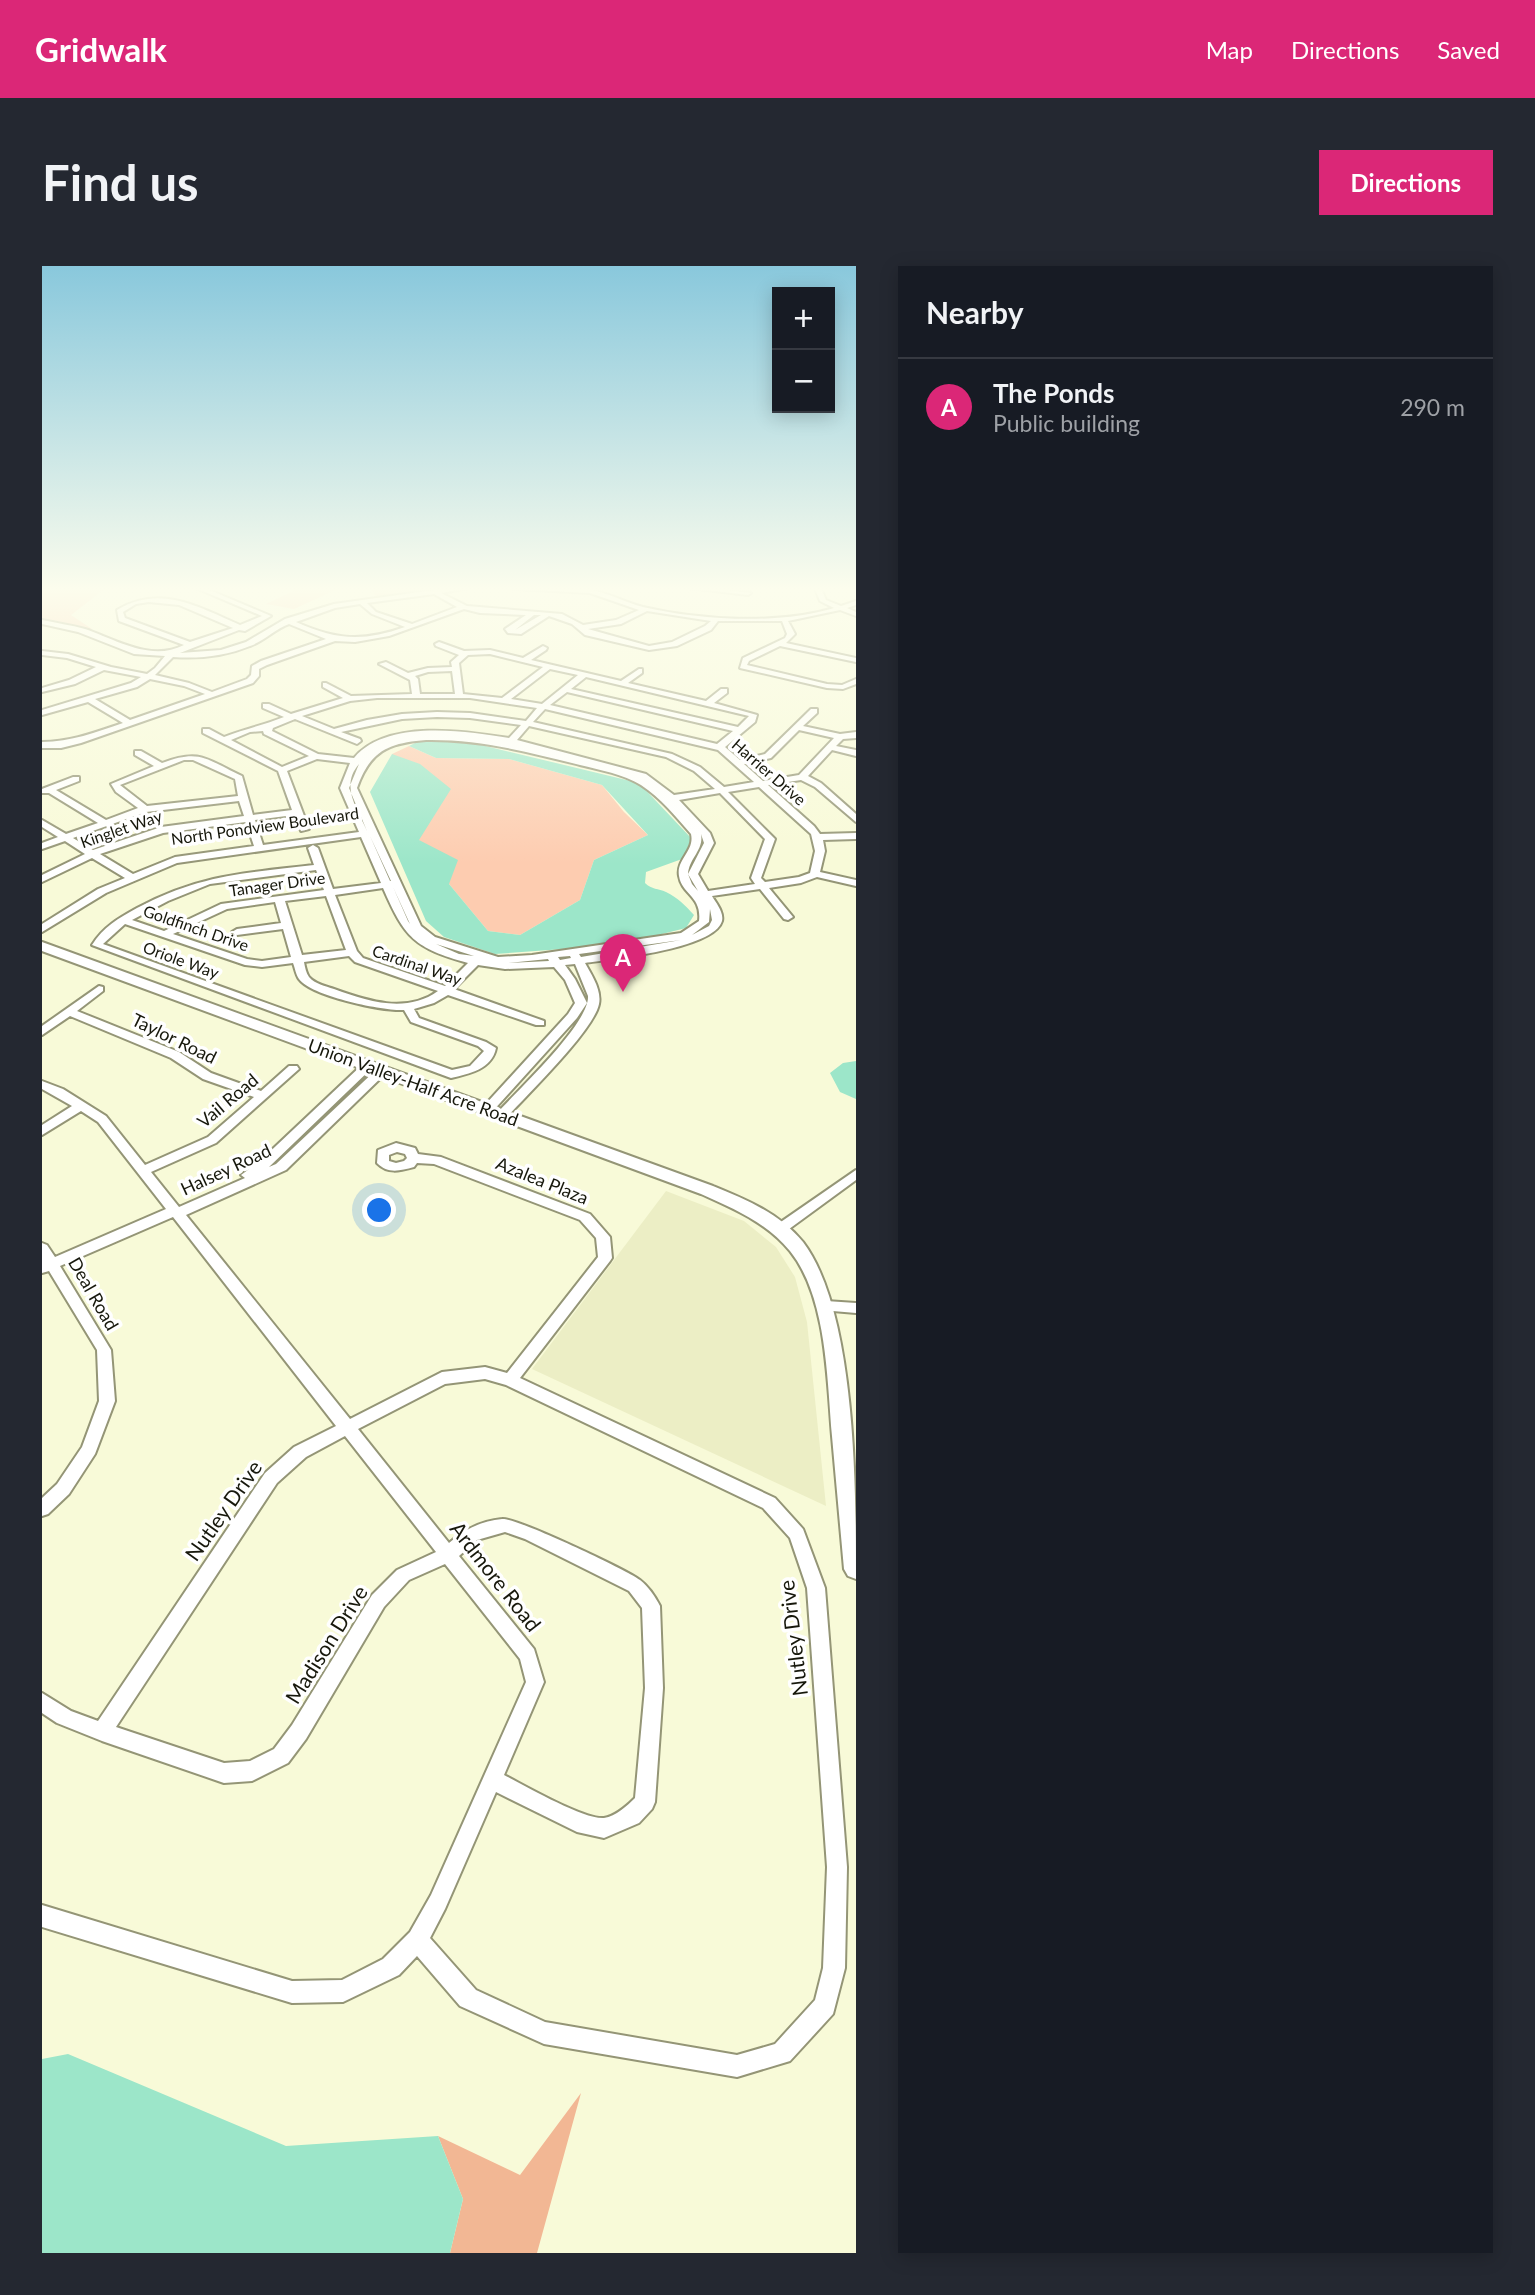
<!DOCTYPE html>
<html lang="en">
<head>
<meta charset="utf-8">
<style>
	body { margin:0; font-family:Lato,sans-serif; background:#242831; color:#f1f3f6 }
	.controls { position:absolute; right:21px; top:21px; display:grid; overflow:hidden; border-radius:0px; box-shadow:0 4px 18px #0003 }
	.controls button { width:63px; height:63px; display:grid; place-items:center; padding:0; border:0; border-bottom:2px solid #363941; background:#171b24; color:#f1f3f6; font:35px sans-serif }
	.you { position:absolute; left:338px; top:945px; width:24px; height:24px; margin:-18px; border:5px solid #fff; border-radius:50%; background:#1a73e8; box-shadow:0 0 0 10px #1a73e833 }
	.badge { display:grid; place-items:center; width:46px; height:46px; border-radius:50%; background:#db2777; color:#fff; font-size:23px; font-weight:700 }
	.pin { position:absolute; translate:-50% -58px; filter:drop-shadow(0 2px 4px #0008) }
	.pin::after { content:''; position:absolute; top:37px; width:24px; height:21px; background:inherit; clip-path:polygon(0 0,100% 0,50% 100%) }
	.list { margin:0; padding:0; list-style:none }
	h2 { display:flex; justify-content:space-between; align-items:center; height:91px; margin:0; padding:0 28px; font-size:30px }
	h2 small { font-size:23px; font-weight:400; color:#9ea1a6 }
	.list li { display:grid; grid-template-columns:46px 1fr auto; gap:21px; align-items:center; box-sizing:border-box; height:98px; padding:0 28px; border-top:2px solid #363941 }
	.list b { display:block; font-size:26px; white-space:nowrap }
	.list p { margin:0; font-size:23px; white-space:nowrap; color:#9ea1a6 }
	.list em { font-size:23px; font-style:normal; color:#9ea1a6 }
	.map { position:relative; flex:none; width:814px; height:1987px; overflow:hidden; border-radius:0px }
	header { display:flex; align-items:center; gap:42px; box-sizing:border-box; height:98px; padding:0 35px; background:#db2777; color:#fff }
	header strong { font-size:33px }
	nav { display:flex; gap:38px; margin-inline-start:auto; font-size:24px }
	.intro { display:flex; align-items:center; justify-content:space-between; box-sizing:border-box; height:168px; padding:0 42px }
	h1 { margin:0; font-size:49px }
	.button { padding:18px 32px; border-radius:0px; background:#db2777; color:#fff; font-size:24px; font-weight:700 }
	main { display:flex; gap:42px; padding:0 42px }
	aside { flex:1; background:#171b24; border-radius:0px; box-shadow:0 4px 18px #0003 }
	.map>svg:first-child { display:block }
	.built { fill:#eceec5 }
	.green { fill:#fdccb0 }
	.forest { fill:#f2b794 }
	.water { fill:#9ce6c9 }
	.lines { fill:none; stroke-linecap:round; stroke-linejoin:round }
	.street-casing { stroke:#949576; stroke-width:4 }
	.secondary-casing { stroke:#949576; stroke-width:4 }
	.street { fill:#fff; fill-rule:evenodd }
	.secondary { fill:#fff; fill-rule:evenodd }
	.labels { text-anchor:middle; stroke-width:7; stroke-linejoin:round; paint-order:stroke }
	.far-street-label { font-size:16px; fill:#17180c; stroke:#fff }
	.street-label { font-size:18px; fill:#17180c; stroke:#fff }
	.near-street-label { font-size:21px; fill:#17180c; stroke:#fff }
</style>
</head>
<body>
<header>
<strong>Gridwalk</strong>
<nav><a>Map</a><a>Directions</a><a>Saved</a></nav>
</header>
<div class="intro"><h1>Find us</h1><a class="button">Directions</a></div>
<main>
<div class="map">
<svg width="814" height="1987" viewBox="0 0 814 1987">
	<rect width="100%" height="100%" fill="#f8fad8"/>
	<!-- built -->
	<path class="built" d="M624 925 702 955 734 981 753 1011 765 1056 784 1240 490 1103Z"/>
	<!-- green -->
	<path class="green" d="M0 320H97L64 322 29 349 50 363 44 365 8 357 0 361Z
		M262 320H302L252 343 224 338Z
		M326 320H436L336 333Z
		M367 480 394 492 467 493 560 519 582 546 606 569 552 594 538 634 478 669 446 665 407 618 377 574 350 488Z"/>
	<!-- forest -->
	<path class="forest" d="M539 1827 495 1987H408L421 1933 396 1870 478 1909Z"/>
	<!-- water -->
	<path class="water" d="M377 475 431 477 597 517 650 573 640 593 604 606 603 617C610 624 616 622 624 626 636 632 643 639 652 649L644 662 612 670 521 683 453 688 402 671 384 655 328 526 350 488 378 498 409 523 377 574 416 594 407 618 446 665 478 669 538 634 552 594 606 569 560 519 467 493 394 492 367 480Z
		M814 795V833L798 826 788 807 801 797Z
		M26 1788 244 1880 396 1870 421 1933 408 1987H0V1793Z"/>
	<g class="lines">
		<defs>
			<path id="street" d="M149 320H158L229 350 203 365 197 364 138 387 179 384 204 376 243 353 292 338 420 320H437L399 327 425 340 520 348 541 359 574 354 597 344 548 327 474 323 460 320C488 320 517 318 545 323 565 326 582 336 601 341 657 354 737 359 792 342L778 335 772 320H778L784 334 799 340 814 335V339L805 342 814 346V350L798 344 746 355 753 368 744 377 814 392V396L738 380 707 395 705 399 785 418 800 419 814 413V418L801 423 785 422 698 402 701 392 743 372 745 368 740 355H676L669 364 635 380 607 384 543 369 530 358 507 350 479 368 466 367 463 363 484 349 438 347 422 343 347 370 313 376 293 375 225 399 217 403V410L211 417 39 477 19 482H0V476C29 476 54 466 81 457L46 436 0 449V444L89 417 99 411 62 404 33 418 0 426V422L27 414 54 401 25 392 0 389V385L26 388 69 401 105 408 113 402 123 390 92 388 36 366 0 358V354C14 357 29 359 43 363 75 374 109 396 142 379L77 355 75 344C119 318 156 341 198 359L220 350ZM392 328 415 341 370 358 334 346 325 337ZM107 336 137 339 191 362 148 376 83 352 81 346 94 338ZM318 338 330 348 363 361C321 376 294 374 254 356L293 342ZM605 345 669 355 663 360 630 376 607 380 546 363 579 358ZM492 349H499L473 364ZM247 358 284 373 219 395 210 400 209 409 205 413 170 426 147 417 113 409 131 391C157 393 184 390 208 380 222 375 233 363 247 358ZM108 413 142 420 163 428 88 454 53 433 95 421Z
				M630 320H653L709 327 706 329Z
				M397 376 422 385 448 384 481 392 501 380 505 382 504 384 489 394 579 415 597 403H600V407L586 417 664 435 679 423H685V427L672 437 715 449 713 456 683 481 698 494 723 488 769 443H775V447L761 460 798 468 814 466V472L801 473 794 480 814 484V490L790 484 766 510 779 517 814 548V556L773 521 759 514 726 519 772 560 778 568 814 567V573L781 574 783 585 778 606 814 614V620L775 611 759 617 727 622 751 651 746 654 742 653 718 623 670 630C674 637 682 646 680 655 672 683 570 693 543 697 549 708 560 724 557 738 552 764 485 829 464 852H456L454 849 456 846C475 825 548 757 546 730L533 698 523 699 533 713 545 737 535 752 449 847H441L439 844 441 841 526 748 533 737 523 714 512 701 463 703 436 699 412 723 502 755V759H494L406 729 392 737 372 743 377 752 444 776 454 782C450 803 427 808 409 812L50 679C61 661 77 652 95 642 159 608 204 607 272 599L266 582 271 579 276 582 291 623 339 617 319 571 135 597 64 627 0 666V658L56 623 83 612 50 592 0 616V609L43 588 23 575 0 583V577L16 571 0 561V554L24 568 56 557 7 527H0V523L31 511H37V515L14 524 64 554 96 542 74 526 69 518 112 500 93 489V485H99L120 497C159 482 165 494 200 510L211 549 250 544 236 505 161 467V463H167L182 471C203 463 222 459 242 451L221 442V438H227L249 448 301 432 281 421V417H284L309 430 370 428 368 414 337 398 344 396 366 407 386 402 410 401 409 396 417 389 394 380 393 378ZM448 388 501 401 460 432 421 428 417 397 426 389ZM508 403 536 409 500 438 469 433ZM410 405 413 428H378L376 413 373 410 386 406ZM544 411 707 450 696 461 529 423ZM525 426 691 465 675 478 508 439ZM335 432H428L495 442 484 455 428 447 395 446 360 448 325 454 292 463 260 450 308 435ZM503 443 676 484 712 516 682 521 658 501 630 488 491 456ZM395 451 428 452 479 459 467 472C423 465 345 453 312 492L276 488 230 465 231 462 253 453 315 478 319 475 318 473 299 466 360 453ZM487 460 624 491 652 505 673 523 632 529 604 508 475 474ZM757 464 792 472 757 509 721 515 702 498 729 492ZM221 465 222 468 267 490 240 501 189 474 208 466ZM384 474C437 473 486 486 538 499 558 504 581 508 599 519 619 532 634 551 649 568 653 585 634 593 637 610 640 629 660 630 657 655L639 667 490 689 456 691 393 671 379 660 315 522C328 485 346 477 384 474ZM275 493 308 497 298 522 317 566 221 579 213 554 252 549 259 565 267 563 245 505ZM142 494H151L193 513 196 530 105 540 78 519ZM317 498 307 522 325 565C315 542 298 520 317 498ZM717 521 769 568 773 585 768 607 757 611 723 616 719 612 733 573 686 526ZM678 527 723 573 709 612 713 618 666 625 656 608 672 577 668 567 637 534ZM197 535 202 550 119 561 51 584 31 572 104 546ZM204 556 212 580 133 591 91 608 58 588 121 567ZM659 568 662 577 646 608C647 592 662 584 659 568ZM328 570 349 615H348ZM274 604 282 624 179 638 122 665 90 654 126 635 168 618ZM646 608 656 625 650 618ZM351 621 368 658 366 655ZM341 622C363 672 372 682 426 697L403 720 321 692 315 685 293 629ZM284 630 304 684 260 689 243 635ZM233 636 239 657 195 663 190 666 195 669 241 663 249 691 220 695 205 693 131 668 185 643ZM668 643 670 654 667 660 650 669 667 656ZM83 658 203 699 220 701 251 697C253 702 254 709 257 713 269 730 340 745 362 744L369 756 436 780 442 785 428 800 410 804 61 678ZM639 674 539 691 537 688ZM394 678 432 690 417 688ZM307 690 313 696 396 725C364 748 325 735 292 723 283 720 273 718 267 711 264 707 263 701 262 696ZM528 690 529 692 518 694 516 691ZM506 693 507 695 465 697Z
				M57 720 61 721V725L35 745 137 786 169 807 219 825 247 800H255L257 803 174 877 109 906 137 941 203 912 199 909 218 895 322 797 326 796 332 800 227 901 234 898 336 802 340 801 346 805 244 904 144 949 308 1153 400 1106 443 1101 465 1107 556 991 554 972 538 954 392 898 375 897 372 901C357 905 346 908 335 897L336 884 354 877 373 882 376 888 399 891 548 948 568 971 570 992 568 995 478 1112 733 1232 761 1263 783 1322 805 1601 803 1702 791 1748 748 1795 695 1811 502 1778 418 1740 375 1690 357 1709 301 1736 250 1737 0 1661V1639L250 1715 300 1714 341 1693 368 1666 389 1629 484 1416 478 1393 403 1298 367 1314 342 1341 264 1473 246 1497 210 1515 182 1517 60 1475 15 1457 0 1447V1427L29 1445 56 1455 223 1207 252 1181 294 1160 131 951 18 1000 69 1084 73 1135 53 1188 27 1228 6 1248 0 1250V1232L15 1218 40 1181 57 1135 55 1084 7 1005 0 1007V977L5 979 13 991 124 943 56 856 39 845 0 869V859L30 840 0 823V815L21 823 64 850 103 899 166 871 212 831 161 813 129 792 28 750 0 769V760ZM355 886 363 888 365 892 362 895 354 897 347 895V889ZM443 1113 464 1119 721 1242 748 1272 765 1322 785 1601 781 1702 773 1734 733 1778 695 1789 503 1756 434 1724 388 1672 403 1643 454 1526 535 1566 562 1572 597 1557 610 1543 613 1536 621 1422 618 1340C614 1332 606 1320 598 1314 585 1304 473 1251 460 1253 439 1255 423 1263 407 1277L316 1163 403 1118ZM303 1170 394 1286 355 1304 330 1329 250 1459 232 1483 208 1495 182 1497 74 1461 235 1217 264 1191ZM463 1266 483 1273 587 1325 600 1342 603 1422 593 1532C585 1540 574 1550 562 1552 542 1554 482 1519 462 1509L502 1416 492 1383 417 1290 435 1274Z
				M814 904V914L743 966H733L731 963 733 960Z
				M784 1035 814 1037V1047L779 1044 777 1040 779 1036Z"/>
			<path id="secondary" d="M0 676 671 920C705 934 737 947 761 976 814 1046 814 1223 814 1313L806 1310 802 1303C798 1259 794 1214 790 1170 785 1113 785 1031 748 985 724 956 692 943 659 928L0 685Z"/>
		</defs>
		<!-- street casing -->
		<use href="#street" class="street-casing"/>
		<!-- secondary casing -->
		<use href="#secondary" class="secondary-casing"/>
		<!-- street -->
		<use href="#street" class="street"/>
		<!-- secondary -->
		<use href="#secondary" class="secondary"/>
	</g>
	<!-- sky -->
	<linearGradient id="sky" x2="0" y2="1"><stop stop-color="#89c8dc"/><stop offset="0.54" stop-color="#fcfded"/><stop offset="1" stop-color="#fcfded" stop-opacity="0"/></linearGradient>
	<rect width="814" height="598" fill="url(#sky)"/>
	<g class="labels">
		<!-- far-street labels -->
		<g class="far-street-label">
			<text transform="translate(727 506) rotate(41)" y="6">Harrier Drive</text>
			<text transform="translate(223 560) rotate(-8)" y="6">North Pondview Boulevard</text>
			<text transform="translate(79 563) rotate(-19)" y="6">Kinglet Way</text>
			<text transform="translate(235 618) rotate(-8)" y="6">Tanager Drive</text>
			<text transform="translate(154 662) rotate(19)" y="6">Goldfinch Drive</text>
			<text transform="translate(139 694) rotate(20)" y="6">Oriole Way</text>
			<text transform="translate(375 699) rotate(19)" y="6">Cardinal Way</text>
		</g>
		<!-- street labels -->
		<g class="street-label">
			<text transform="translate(132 773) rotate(26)" y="6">Taylor Road</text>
			<text transform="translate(371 817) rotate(20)" y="6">Union Valley-Half Acre Road</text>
			<text transform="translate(186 835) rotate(-40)" y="6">Vail Road</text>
			<text transform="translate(184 904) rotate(-25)" y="6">Halsey Road</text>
			<text transform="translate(500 915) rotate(22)" y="6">Azalea Plaza</text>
			<text transform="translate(51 1028) rotate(60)" y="6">Deal Road</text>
		</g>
		<!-- near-street labels -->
		<g class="near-street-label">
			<text transform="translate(182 1245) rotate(-55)" y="7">Nutley Drive</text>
			<text transform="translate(453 1311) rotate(52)" y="7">Ardmore Road</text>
			<text transform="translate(752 1372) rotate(-97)" y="7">Nutley Drive</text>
			<text transform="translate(285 1379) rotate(-58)" y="7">Madison Drive</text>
		</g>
	</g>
</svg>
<div class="controls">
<button>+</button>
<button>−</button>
</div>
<div class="you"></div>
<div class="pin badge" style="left:581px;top:726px">A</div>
</div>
<aside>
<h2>Nearby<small></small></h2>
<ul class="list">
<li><span class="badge">A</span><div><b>The Ponds</b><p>Public building</p></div><em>290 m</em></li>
</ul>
</aside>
</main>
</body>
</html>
